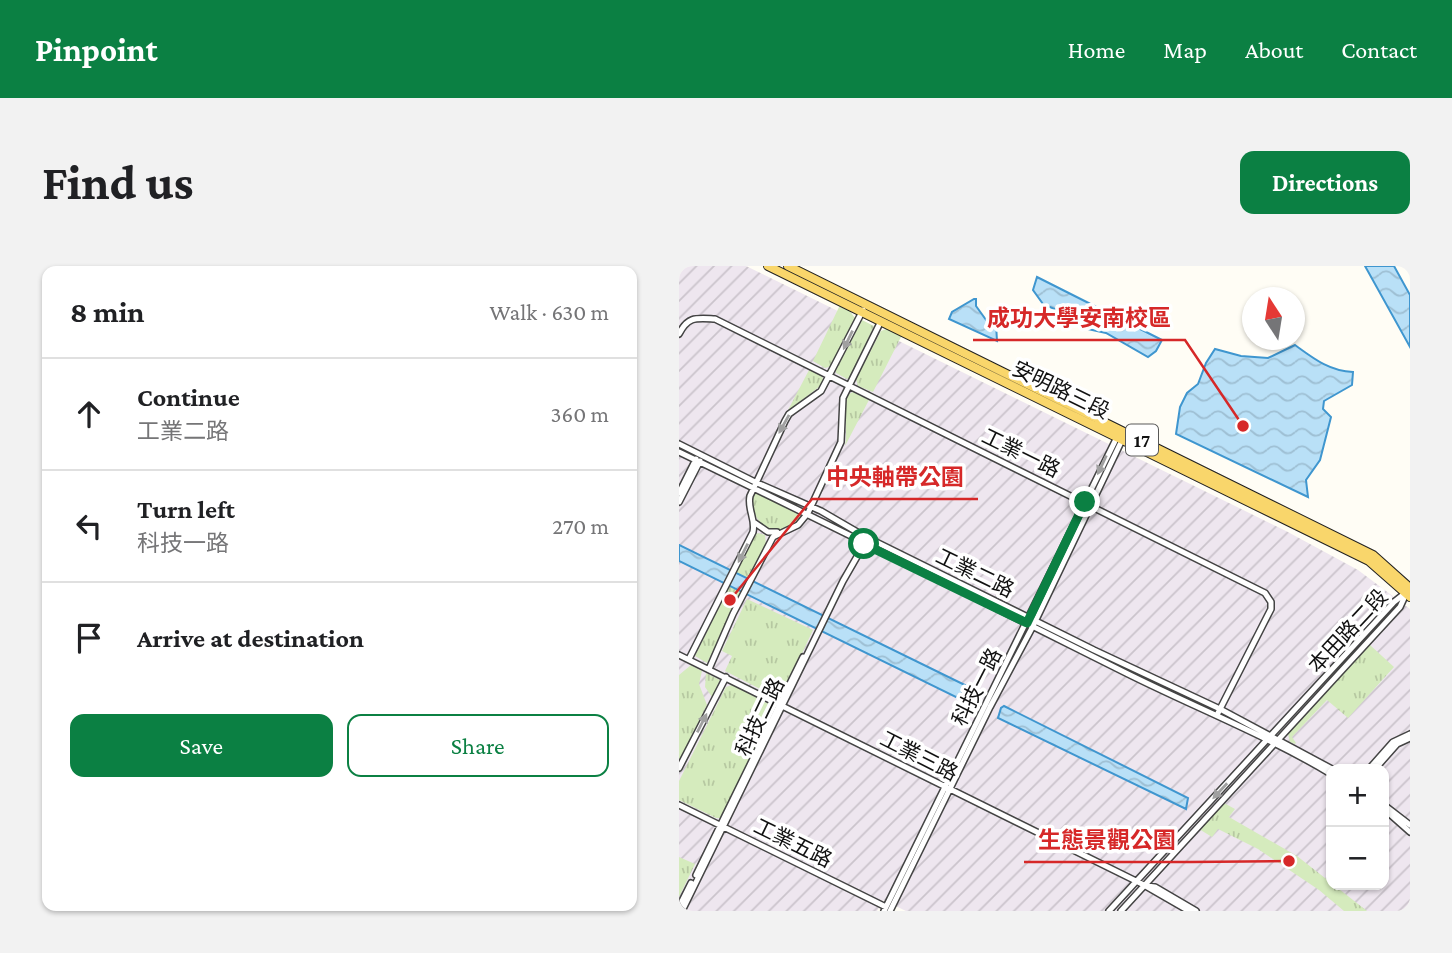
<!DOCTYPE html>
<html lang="en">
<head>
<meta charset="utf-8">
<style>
	body { margin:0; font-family:"Crimson Pro","Noto Sans TC",serif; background:#f2f2f2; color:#202124 }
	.controls { position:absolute; right:21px; bottom:21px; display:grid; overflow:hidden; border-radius:14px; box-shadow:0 2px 5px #0004 }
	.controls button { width:63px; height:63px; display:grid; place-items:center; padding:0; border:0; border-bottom:2px solid #e0e0e0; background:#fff; color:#202124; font:35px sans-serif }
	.compass { position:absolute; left:563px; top:21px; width:63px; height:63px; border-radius:50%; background:#fff; box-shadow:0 2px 5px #0004; rotate:348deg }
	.stop { position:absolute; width:21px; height:21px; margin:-16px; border:5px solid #0b8043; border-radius:50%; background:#fff }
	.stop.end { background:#0b8043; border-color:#fff; box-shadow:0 2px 7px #0008 }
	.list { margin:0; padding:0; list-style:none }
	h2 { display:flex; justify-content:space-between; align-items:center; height:91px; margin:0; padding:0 28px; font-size:30px }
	h2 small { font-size:23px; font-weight:400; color:#757577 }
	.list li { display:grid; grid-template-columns:46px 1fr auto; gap:21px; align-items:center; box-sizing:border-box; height:112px; padding:0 28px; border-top:2px solid #e0e0e0 }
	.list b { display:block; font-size:26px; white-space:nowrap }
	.list p { margin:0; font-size:23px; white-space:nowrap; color:#757577 }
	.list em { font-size:23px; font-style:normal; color:#757577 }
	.actions { display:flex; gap:14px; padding:21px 28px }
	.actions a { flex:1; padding:16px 0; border:2px solid #0b8043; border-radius:14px; text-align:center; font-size:24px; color:#0b8043 }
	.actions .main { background:#0b8043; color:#fff }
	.icon { flex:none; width:38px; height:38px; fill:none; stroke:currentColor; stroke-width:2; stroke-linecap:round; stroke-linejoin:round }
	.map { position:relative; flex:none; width:731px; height:645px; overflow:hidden; border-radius:14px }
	header { display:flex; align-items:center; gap:42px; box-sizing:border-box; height:98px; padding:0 35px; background:#0b8043; color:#fff }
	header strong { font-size:33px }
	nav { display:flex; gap:38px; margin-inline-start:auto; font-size:24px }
	.intro { display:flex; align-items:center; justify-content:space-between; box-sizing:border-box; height:168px; padding:0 42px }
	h1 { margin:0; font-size:49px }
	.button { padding:18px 32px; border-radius:14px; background:#0b8043; color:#fff; font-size:24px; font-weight:700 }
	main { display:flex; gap:42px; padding:0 42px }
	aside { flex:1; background:#fff; border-radius:14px; box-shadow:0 2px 5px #0004 }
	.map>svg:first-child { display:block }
	.industrial { fill:url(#industrial-furrows); fill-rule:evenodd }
	.grass { fill:url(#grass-tufts) }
	.water { fill:url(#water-waves); stroke:#3f96cf; stroke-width:2 }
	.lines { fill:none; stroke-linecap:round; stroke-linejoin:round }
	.minor-casing { stroke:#444; stroke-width:8 }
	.major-casing { stroke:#222; stroke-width:10 }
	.minor { stroke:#fff; stroke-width:5 }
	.major { stroke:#f9d66b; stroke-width:8 }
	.oneway { fill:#a0a0a0 }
	.route { stroke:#0b8043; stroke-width:9 }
	.labels { text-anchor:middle; stroke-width:7; stroke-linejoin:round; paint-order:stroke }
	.shield { fill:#fff; stroke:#585858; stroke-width:2 }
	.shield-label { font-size:19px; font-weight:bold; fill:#111 }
	.street-label { font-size:21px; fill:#111; stroke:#fff }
	.leader { fill:none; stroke:#d62828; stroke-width:2.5 }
	.callout-dot { fill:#d62828; stroke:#fff; stroke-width:2.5 }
	.callout-label { font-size:23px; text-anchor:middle; font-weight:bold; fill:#d62828; stroke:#fff; stroke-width:7; stroke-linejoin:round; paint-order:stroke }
</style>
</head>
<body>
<header>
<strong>Pinpoint</strong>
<nav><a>Home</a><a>Map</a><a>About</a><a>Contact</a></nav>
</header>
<div class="intro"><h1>Find us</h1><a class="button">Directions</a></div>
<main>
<aside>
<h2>8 min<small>Walk · 630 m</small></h2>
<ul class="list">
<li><svg class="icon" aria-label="ahead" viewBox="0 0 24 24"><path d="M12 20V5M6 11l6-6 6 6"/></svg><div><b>Continue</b><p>工業二路</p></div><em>360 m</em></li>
<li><svg class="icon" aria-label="left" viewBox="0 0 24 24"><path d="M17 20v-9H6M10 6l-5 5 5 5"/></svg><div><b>Turn left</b><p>科技一路</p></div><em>270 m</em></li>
<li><svg class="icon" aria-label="arrive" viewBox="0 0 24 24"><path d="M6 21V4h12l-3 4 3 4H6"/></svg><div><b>Arrive at destination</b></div></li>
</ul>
<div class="actions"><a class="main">Save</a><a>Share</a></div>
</aside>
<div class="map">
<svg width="731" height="645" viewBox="0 0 731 645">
	<defs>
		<pattern id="industrial-furrows" width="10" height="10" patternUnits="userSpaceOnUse" patternTransform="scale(1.75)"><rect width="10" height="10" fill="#eee6ef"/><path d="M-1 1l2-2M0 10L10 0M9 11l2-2" fill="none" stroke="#cbc4cc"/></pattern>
		<pattern id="grass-tufts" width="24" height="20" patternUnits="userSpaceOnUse" patternTransform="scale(1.75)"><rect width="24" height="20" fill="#d5ebbd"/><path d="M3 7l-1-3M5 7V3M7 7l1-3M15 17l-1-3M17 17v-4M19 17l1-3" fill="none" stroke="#b6c8a1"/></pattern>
		<pattern id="water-waves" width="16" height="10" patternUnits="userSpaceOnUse" patternTransform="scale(1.75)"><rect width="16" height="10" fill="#b9e0f7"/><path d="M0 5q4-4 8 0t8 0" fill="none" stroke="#9ebfd3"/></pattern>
	</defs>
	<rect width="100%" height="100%" fill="#fffdf5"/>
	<!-- industrial -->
	<path class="industrial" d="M0 0H67L607 265 679 304 731 343V645H227L204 634 198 645H0ZM652 503H705V619H652Z"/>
	<!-- grass -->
	<path class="grass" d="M161 39 170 44 176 52 153 100 146 102 134 95Z
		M183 54 195 60 171 111 168 113 157 107V104Z
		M210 62 223 69 194 126 179 120 177 113 202 65Z
		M130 104 143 110 145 117 108 146Z
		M174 126 190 134 166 180C169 163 164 146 168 129Z
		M77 226 121 246 122 253C101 277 66 258 75 227Z
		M79 267 86 269 87 278 28 397 16 390 76 269Z
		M68 333 134 364 103 430 97 431 46 405 53 390 43 385Z
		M691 379 715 401 669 452 648 434 613 471 617 477 616 478 611 476 609 468 612 464Z
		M12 399 23 405 20 418 28 439 0 496V409Z
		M27 407 41 414 33 431 26 421Z
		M53 419 92 439 95 446 41 552H37L0 534V515L47 421Z
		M545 537 556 543 550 551 618 590 688 645H665L640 624 579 583 539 563 533 571 520 563Z
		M0 591 16 598 0 631Z"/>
	<!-- water -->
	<path class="water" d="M686 0H715L731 29V81Z
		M358 11 483 74 477 85 469 91 427 67 409 63 396 52 364 38 354 24Z
		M295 33H297V40L310 58H317L318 75 270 53 273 46Z
		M616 79C634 92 650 105 674 106L673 119 645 135 644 143 652 151 641 194 627 214 629 231 497 168 501 141 508 127 519 118 527 97 536 83 562 90 589 92Z
		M0 279 294 423 287 436 0 295Z
		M325 440 509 532 507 543 319 452 322 442Z"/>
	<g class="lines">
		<defs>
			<path id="minor" d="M0 68C9 50 17 52 36 53L586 327 592 336V343L538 449
				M0 178 76 216 142 245 185 270 415 384 541 443 653 503
				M0 186C150 258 299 333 447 407 515 441 587 469 652 508
				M0 227 17 193
				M0 236 21 195
				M76 257 89 266H98
				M0 389 465 619 510 645
				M10 393 74 266C77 253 68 243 71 230L106 155 110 148 142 125 184 44
				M30 403 54 348 94 271 119 259 129 247 162 176 164 132 202 55
				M0 502 47 411
				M690 503 714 476 731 468
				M696 503 718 478 731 472
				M0 539 207 641
				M705 539 731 559
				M705 543 731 566
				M17 609 124 391
				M468 620 476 621 517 645
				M0 641 12 617
				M3 645 164 315 187 275
				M205 645 439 169
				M211 645 311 441 354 360 444 172
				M430 645 715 336 729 325
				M442 645 721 341 726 330"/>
			<path id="major" d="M89 0 690 295 731 331
				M109 0 694 289 731 322"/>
		</defs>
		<!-- minor casing -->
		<use href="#minor" class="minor-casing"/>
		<!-- major casing -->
		<use href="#major" class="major-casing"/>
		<!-- minor -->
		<use href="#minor" class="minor"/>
		<!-- major -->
		<use href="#major" class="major"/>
	</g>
	<!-- one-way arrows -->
	<defs><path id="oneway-solid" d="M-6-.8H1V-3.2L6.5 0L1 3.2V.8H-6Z" transform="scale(1.75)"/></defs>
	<g class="oneway">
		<use href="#oneway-solid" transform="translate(169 74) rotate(116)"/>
		<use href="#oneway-solid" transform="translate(105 158) rotate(119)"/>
		<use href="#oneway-solid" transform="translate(423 199) rotate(115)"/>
		<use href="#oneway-solid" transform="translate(64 287) rotate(117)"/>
		<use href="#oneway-solid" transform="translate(23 457) rotate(-63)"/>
		<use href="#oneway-solid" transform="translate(541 525) rotate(133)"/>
	</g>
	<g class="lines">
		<!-- route -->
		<path class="route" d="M185 278 348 357 406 236"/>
	</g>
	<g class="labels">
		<!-- shield labels -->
		<rect class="shield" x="447" y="158.5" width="32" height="31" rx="5"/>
		<g class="shield-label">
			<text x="463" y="181">17</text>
		</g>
		<!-- street labels -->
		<g class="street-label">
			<text transform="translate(382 124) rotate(26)" y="7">安明路三段</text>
			<text transform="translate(342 187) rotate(26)" y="7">工業一路</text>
			<text transform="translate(296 307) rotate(26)" y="7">工業二路</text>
			<text transform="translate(669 365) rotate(-47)" y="7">本田路二段</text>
			<text transform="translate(298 421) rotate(-63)" y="7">科技一路</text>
			<text transform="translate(81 451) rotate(-64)" y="7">科技二路</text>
			<text transform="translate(240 490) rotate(27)" y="7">工業三路</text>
			<text transform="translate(114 577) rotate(26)" y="7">工業五路</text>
		</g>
	</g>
	<!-- callouts -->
	<path class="leader" d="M564 160L506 74H294M51 334L133 233H299M610 595L511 596H345"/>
	<g class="callout-dot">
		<circle cx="564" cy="160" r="7"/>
		<circle cx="51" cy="334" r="7"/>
		<circle cx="610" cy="595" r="7"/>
	</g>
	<g class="callout-label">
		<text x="400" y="60">成功大學安南校區</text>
		<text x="216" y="219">中央軸帶公園</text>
		<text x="428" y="582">生態景觀公園</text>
	</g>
</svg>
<div class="controls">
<button>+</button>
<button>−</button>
</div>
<svg class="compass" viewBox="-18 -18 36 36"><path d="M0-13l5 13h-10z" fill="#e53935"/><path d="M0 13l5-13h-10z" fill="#757577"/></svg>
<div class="stop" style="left:185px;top:278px"></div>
<div class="stop end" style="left:406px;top:236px"></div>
</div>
</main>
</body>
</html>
